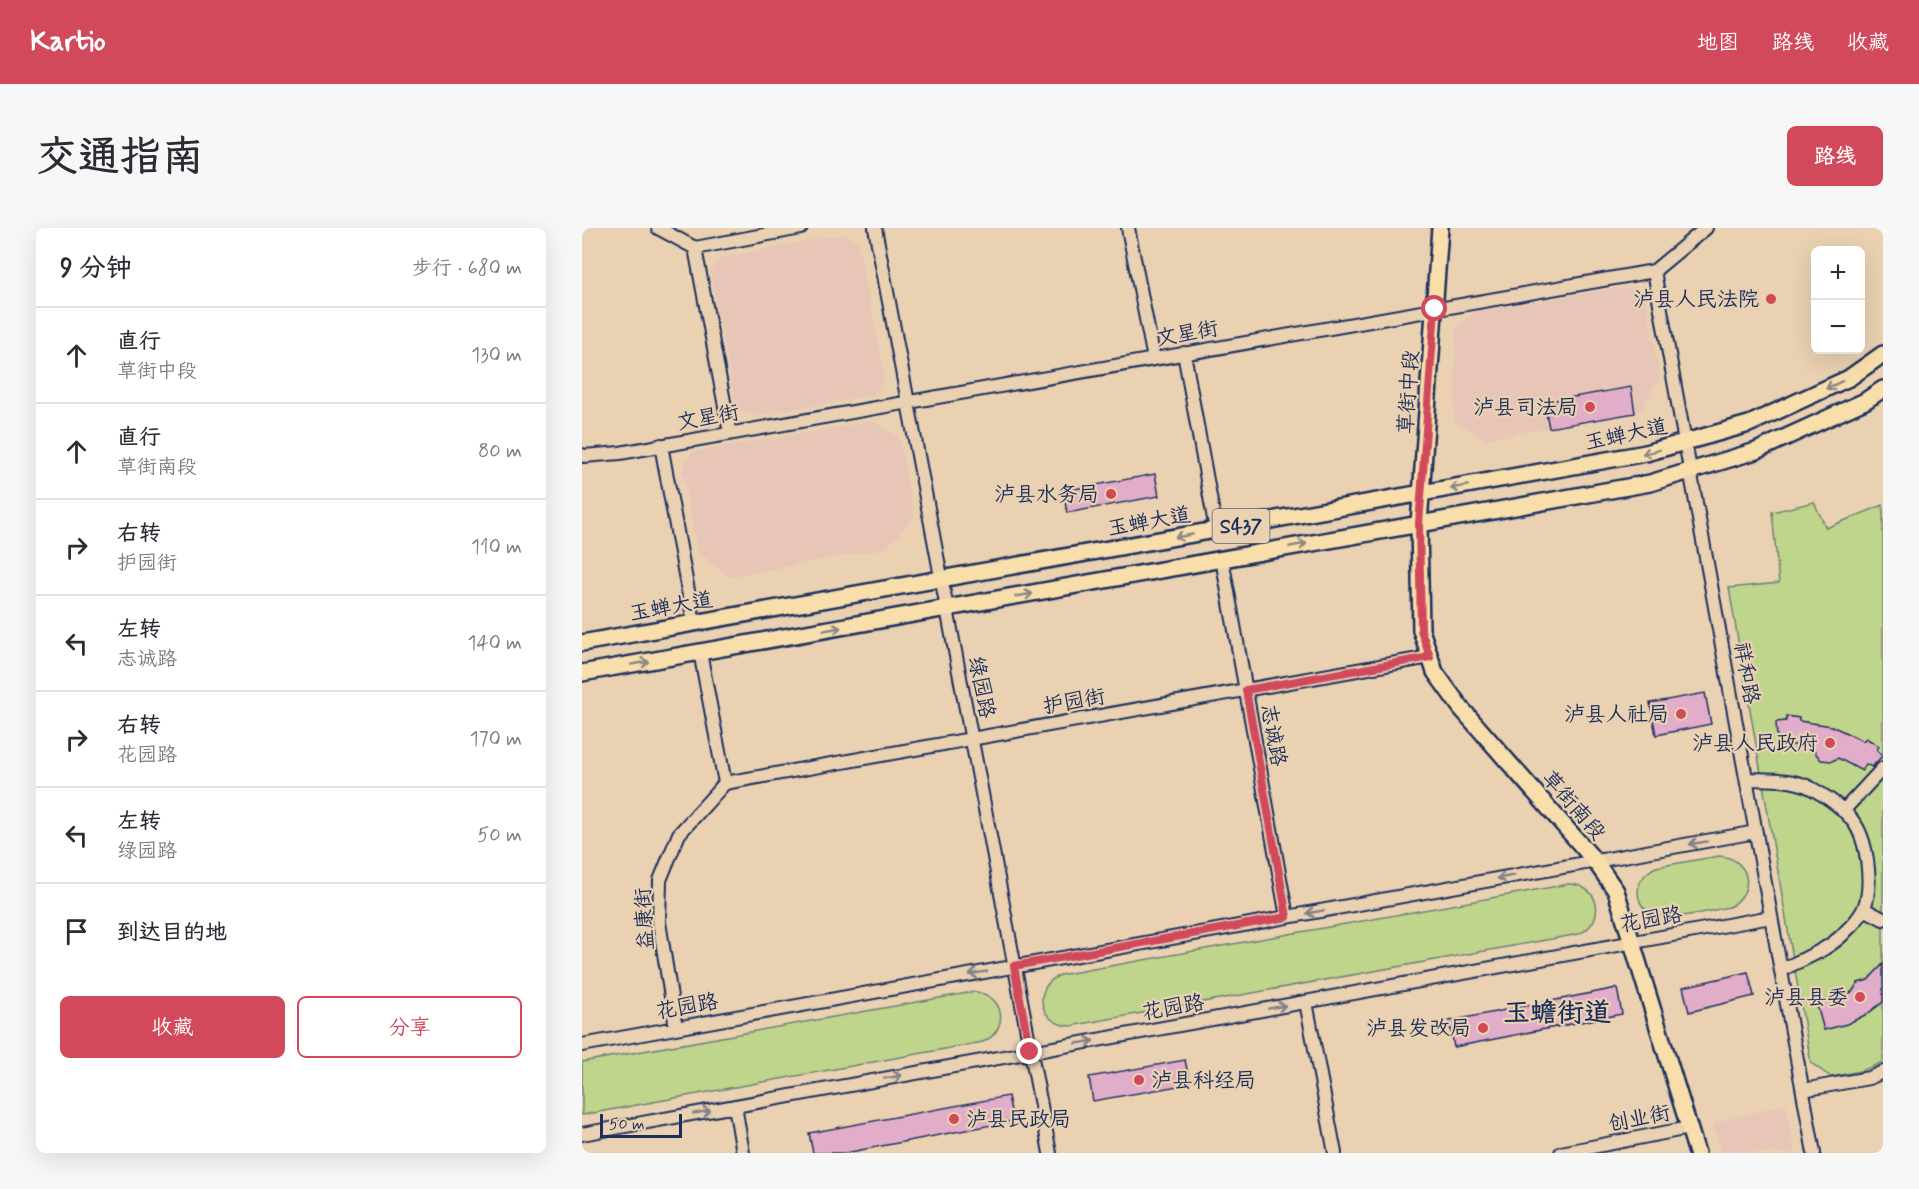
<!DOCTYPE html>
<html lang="zh">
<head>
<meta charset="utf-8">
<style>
	body { margin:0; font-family:Mynerve,"LXGW WenKai TC",sans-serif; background:#f7f7f7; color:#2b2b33 }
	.controls { position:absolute; right:18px; top:18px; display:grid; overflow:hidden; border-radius:9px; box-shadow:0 6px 24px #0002 }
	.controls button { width:54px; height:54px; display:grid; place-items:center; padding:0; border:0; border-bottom:2px solid #e1e1e2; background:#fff; color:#2b2b33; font:30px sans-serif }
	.scale { position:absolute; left:18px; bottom:15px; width:82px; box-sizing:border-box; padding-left:6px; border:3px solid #1b2f5e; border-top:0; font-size:16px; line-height:21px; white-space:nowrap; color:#1b2f5e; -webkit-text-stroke:4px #e9d1b1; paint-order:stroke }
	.stop { position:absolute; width:18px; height:18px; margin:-14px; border:4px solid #d1495b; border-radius:50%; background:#fff }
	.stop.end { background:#d1495b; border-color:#fff; box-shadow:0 2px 6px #0008 }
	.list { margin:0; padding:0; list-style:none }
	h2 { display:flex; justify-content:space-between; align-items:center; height:78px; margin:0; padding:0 24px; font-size:26px }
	h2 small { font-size:20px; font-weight:400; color:#7c7c81 }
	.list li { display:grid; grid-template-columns:39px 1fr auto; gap:18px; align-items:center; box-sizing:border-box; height:96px; padding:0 24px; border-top:2px solid #e1e1e2 }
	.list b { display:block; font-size:22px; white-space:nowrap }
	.list p { margin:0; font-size:20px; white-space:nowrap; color:#7c7c81 }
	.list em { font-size:20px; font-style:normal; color:#7c7c81 }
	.actions { display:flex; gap:12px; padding:18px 24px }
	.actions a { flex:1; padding:14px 0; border:2px solid #d1495b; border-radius:9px; text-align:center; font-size:21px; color:#d1495b }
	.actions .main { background:#d1495b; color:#fff }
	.icon { flex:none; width:33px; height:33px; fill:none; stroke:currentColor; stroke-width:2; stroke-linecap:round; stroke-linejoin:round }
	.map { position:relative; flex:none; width:1301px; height:925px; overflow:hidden; border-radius:9px }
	header { display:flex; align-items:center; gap:36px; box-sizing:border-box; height:84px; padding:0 30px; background:#d1495b; color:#fff }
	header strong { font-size:28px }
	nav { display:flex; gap:33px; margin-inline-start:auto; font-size:21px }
	.intro { display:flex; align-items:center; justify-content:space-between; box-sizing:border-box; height:144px; padding:0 36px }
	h1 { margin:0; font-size:42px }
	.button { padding:15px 27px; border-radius:9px; background:#d1495b; color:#fff; font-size:21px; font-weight:700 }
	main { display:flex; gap:36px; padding:0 36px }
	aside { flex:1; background:#fff; border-radius:9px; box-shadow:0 6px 24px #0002 }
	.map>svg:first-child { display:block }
	.built { fill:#e7c6b8 }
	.green { fill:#bfd58b; stroke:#6d8274; stroke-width:1.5 }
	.building { fill:#e1adc9; stroke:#1b2f5e; stroke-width:1.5 }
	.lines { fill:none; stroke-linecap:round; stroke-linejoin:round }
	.minor-casing { stroke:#1b2f5e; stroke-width:16 }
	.major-casing { stroke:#1b2f5e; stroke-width:20 }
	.minor { stroke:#e9d1b1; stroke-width:12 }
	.major { stroke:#f8deab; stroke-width:15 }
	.oneway { stroke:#8a8684 }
	.oneway2 { stroke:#828088 }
	.route { stroke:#d1495b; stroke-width:8 }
	.poi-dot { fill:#d1495b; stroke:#e9d1b1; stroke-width:2 }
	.labels { text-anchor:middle; stroke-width:4.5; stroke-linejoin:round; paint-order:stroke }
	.shield { fill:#e9d1b1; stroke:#596077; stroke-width:1.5 }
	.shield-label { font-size:20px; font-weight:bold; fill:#1b2f5e }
	.poi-label { font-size:21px; fill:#1b2f5e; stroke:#e9d1b1; text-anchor:end }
	.street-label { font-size:21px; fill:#1b2f5e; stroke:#e9d1b1 }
	.district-label { font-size:27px; font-weight:bold; fill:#1b2f5e; stroke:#e9d1b1 }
</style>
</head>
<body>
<header>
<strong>Kartio</strong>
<nav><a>地图</a><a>路线</a><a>收藏</a></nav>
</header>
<div class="intro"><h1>交通指南</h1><a class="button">路线</a></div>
<main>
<aside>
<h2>9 分钟<small>步行 · 680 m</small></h2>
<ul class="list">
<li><svg class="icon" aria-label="ahead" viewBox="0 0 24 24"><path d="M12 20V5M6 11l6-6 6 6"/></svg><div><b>直行</b><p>草街中段</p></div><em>130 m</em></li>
<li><svg class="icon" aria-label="ahead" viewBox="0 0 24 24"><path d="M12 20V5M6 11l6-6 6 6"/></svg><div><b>直行</b><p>草街南段</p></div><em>80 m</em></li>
<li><svg class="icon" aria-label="right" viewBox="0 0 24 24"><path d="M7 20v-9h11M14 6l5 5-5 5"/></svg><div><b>右转</b><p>护园街</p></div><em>110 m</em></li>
<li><svg class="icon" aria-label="left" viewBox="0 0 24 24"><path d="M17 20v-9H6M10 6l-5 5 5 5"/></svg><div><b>左转</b><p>志诚路</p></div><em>140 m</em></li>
<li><svg class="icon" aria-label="right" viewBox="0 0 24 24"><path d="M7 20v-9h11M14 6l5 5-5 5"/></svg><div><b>右转</b><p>花园路</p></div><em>170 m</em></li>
<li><svg class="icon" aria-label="left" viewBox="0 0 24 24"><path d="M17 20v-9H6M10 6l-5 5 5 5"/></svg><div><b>左转</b><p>绿园路</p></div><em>50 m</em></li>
<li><svg class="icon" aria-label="arrive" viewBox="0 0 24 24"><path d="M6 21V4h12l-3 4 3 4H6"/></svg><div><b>到达目的地</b></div></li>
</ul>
<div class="actions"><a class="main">收藏</a><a>分享</a></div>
</aside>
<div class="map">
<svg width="1301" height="925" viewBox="0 0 1301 925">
	<rect width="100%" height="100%" fill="#e9d1b1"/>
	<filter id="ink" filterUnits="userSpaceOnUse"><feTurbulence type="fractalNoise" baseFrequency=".0167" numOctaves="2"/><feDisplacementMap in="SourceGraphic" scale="12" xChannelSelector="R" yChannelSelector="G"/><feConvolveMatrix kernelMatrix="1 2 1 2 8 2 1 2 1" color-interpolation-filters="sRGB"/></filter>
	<g filter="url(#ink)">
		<!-- built -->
		<path class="built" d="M262 6 276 14 303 149 292 167 173 188 155 183 128 44 138 30Z
			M1046 58 1064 70 1078 149 1058 183 903 211 872 192 874 100 892 84Z
			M291 193 317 209 332 289 304 320 147 349 115 323 100 242 110 224Z
			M1204 876 1213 925H1139L1130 895Z"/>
		<!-- green -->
		<path class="green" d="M1232 274 1244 300 1301 277V834L1282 842 1249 849 1229 835 1147 360 1197 355 1190 284Z
			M1137 628C1168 630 1175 665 1147 679 1123 683 1059 705 1056 665 1056 653 1064 644 1074 639Z
			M987 656C1018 657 1025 693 997 706L488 798C457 796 449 760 478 747Z
			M391 764C422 765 429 801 401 814L0 887V834Z"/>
		<!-- building -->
		<path class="building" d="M1049 159 1053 185 967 200 962 174Z
			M573 246 577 268 485 285 481 263Z
			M1123 465 1129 496 1074 507 1068 475Z
			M1204 488 1217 490V493L1250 498 1281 513 1284 510 1297 518 1295 522 1301 527 1290 539 1284 536 1280 543 1256 530 1250 533 1239 532 1231 522 1215 521 1214 517H1204V510H1195L1194 494 1204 493Z
			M1301 736V774L1285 786 1265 796 1242 802 1234 774 1249 771 1270 764 1276 755 1286 752Z
			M1166 744 1172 768 1107 784 1101 759Z
			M1035 760 1040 786 872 819 867 793Z
			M603 832 608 856 511 873 507 849Z
			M426 868 431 893 263 925H231L227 905Z"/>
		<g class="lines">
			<defs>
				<path id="minor" d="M76 0 113 20 219 0
					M293 0 468 925
					M546 0 572 131
					M113 20 148 205
					M1072 43 1232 925
					M602 125 634 302
					M79 217 112 395
					M0 227 2 228 38 225 1072 43 1124 0
					M640 331 705 689
					M1164 551C1184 552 1209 550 1227 559 1242 567 1260 579 1270 592 1286 611 1291 658 1282 680 1279 687 1271 697 1265 702 1249 721 1221 731 1199 742
					M143 555 848 429
					M1261 583 1301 540
					M1282 681 1301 691
					M724 774 753 925
					M94 800 77 694 78 652 97 606 143 555 118 424
					M0 817 1174 604
					M1221 862 1287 850 1301 844
					M153 878 161 925
					M0 906 1189 689
					M979 925 1107 900"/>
				<path id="major" d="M858 0 837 296 839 402 853 444 879 480 1013 633 1034 663 1115 925
					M0 415 1064 225 1167 196 1267 150 1301 126
					M0 445 1068 255 1174 223 1283 173 1301 161"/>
			</defs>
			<!-- minor casing -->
			<use href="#minor" class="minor-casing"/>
			<!-- major casing -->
			<use href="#major" class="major-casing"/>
			<!-- minor -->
			<use href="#minor" class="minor"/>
			<!-- major -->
			<use href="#major" class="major"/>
		</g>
		<!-- one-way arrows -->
		<defs><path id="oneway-shaft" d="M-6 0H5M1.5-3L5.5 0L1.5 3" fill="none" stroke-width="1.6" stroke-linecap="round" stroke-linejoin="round" transform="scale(1.5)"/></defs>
		<g class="oneway">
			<use href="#oneway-shaft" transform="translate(1252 157) rotate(155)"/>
			<use href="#oneway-shaft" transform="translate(1069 224) rotate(166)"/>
			<use href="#oneway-shaft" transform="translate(877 259) rotate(170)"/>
			<use href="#oneway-shaft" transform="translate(602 308) rotate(170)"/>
			<use href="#oneway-shaft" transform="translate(716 317) rotate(-10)"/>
			<use href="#oneway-shaft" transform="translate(442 367) rotate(-10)"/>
			<use href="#oneway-shaft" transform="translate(250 401) rotate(-10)"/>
			<use href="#oneway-shaft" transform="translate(58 435) rotate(-10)"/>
		</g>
		<g class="oneway2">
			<use href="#oneway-shaft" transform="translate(1116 615) rotate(170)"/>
			<use href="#oneway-shaft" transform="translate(924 649) rotate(170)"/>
			<use href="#oneway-shaft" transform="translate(733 684) rotate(170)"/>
			<use href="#oneway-shaft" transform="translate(396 745) rotate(170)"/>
			<use href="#oneway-shaft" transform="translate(695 779) rotate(-10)"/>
			<use href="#oneway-shaft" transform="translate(503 814) rotate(-10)"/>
			<use href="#oneway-shaft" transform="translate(311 849) rotate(-10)"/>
			<use href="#oneway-shaft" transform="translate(120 884) rotate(-10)"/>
		</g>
	</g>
	<g class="lines" filter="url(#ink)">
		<!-- route -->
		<path class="route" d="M448 824 432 738 705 689 664 462 848 429 839 402 837 296 853 81"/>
	</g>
	<!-- markers -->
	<g class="poi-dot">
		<circle cx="1189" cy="71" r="6"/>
		<circle cx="1008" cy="179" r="6"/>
		<circle cx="529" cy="266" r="6"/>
		<circle cx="1099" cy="486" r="6"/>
		<circle cx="1248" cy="515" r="6"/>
		<circle cx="1278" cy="769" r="6"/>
		<circle cx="901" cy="800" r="6"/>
		<circle cx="557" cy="852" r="6"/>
		<circle cx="372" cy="891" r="6"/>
	</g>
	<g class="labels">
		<!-- shield labels -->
		<rect class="shield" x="630.5" y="281" width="57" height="34" rx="4.5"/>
		<g class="shield-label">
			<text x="659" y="305">S437</text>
		</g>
		<!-- poi labels -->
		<g class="poi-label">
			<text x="1177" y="78">泸县人民法院</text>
			<text x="996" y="186">泸县司法局</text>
			<text x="517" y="273">泸县水务局</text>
			<text x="1087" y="493">泸县人社局</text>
			<text x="1236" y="522">泸县人民政府</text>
			<text x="1266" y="776">泸县县委</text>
			<text x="889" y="807">泸县发改局</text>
			<text x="569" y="859" text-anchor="start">泸县科经局</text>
			<text x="384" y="898" text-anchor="start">泸县民政局</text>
		</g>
		<!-- street labels -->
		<g class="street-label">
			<text transform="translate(605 105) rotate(-10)" y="7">文星街</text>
			<text transform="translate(826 164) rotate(-86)" y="7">草街中段</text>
			<text transform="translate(126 189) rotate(-10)" y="7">文星街</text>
			<text transform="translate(1044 206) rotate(-12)" y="7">玉蝉大道</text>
			<text transform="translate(567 293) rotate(-10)" y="7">玉蝉大道</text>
			<text transform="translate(89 378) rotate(-10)" y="7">玉蝉大道</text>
			<text transform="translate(1165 445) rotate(80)" y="7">祥和路</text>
			<text transform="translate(400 459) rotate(79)" y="7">绿园路</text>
			<text transform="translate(492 473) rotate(-10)" y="7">护园街</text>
			<text transform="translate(692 507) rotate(80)" y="7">志诚路</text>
			<text transform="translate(992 577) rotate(49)" y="7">草街南段</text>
			<text transform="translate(62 691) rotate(-93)" y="7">益康街</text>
			<text transform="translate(1069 691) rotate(-10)" y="7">花园路</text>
			<text transform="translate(105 778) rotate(-10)" y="7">花园路</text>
			<text transform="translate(591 779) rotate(-10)" y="7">花园路</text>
			<text transform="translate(1057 890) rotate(-11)" y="7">创业街</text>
		</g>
		<!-- district labels -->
		<g class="district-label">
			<text x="975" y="793">玉蟾街道</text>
		</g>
	</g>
</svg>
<div class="controls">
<button>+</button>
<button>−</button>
</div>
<div class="scale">50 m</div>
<div class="stop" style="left:853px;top:81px"></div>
<div class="stop end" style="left:448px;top:824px"></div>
</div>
</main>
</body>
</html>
